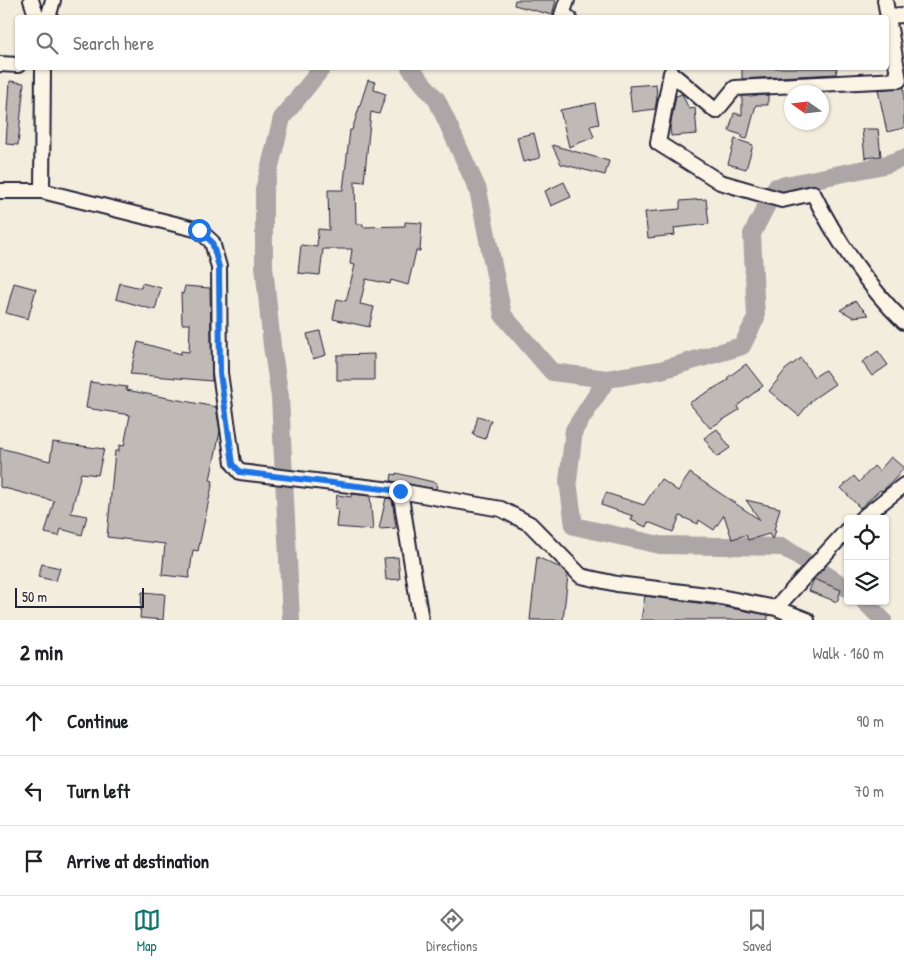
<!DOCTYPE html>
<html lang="en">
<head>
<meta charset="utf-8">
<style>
	body { margin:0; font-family:"Patrick Hand",sans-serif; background:#f6f6f6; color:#202124 }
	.controls { position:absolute; right:15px; bottom:15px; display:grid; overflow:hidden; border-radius:5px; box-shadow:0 1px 4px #0004 }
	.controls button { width:45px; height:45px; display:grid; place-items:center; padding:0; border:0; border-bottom:1px solid #e0e0e0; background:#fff; color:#202124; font:25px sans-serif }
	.compass { position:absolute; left:784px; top:85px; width:45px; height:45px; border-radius:50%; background:#fff; box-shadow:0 1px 4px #0004; rotate:284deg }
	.scale { position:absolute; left:15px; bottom:12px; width:129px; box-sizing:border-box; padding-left:5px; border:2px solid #22223b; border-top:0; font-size:14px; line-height:18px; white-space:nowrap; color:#22223b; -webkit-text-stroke:4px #fcf5e5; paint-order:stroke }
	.stop { position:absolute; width:15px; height:15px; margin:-11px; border:4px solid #1a73e8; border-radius:50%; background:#fff }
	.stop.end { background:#1a73e8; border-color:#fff; box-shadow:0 1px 5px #0008 }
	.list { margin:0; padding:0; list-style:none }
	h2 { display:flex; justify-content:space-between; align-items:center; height:65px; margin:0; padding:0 20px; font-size:21px }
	h2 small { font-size:16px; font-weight:400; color:#757577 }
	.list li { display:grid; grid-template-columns:32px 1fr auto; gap:15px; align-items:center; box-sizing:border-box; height:70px; padding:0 20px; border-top:1px solid #e0e0e0 }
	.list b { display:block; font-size:19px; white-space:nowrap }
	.list em { font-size:16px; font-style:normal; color:#757577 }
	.icon { flex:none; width:28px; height:28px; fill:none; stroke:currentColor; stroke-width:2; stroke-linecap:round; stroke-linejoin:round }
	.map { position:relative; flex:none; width:904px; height:620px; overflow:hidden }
	.search { position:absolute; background:#fff; box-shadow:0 1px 4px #0004; left:15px; right:15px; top:15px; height:55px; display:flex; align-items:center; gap:12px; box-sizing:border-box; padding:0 18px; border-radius:5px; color:#757577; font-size:19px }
	.sheet { height:275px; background:#fff }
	nav { display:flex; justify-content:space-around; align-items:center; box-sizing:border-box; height:70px; border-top:1px solid #e0e0e0; background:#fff; font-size:14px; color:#757577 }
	nav a { display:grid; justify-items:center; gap:2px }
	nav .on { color:#0f766e }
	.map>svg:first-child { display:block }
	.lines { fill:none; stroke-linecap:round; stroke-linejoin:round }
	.canal { stroke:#aca7a6; stroke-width:18 }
	.building { fill:#bfbab6; stroke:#22223b }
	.minor-casing { stroke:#22223b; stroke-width:18 }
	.minor { stroke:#fcf5e5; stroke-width:14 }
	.route { stroke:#1a73e8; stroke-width:6 }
</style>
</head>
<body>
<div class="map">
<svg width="904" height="620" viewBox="0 0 904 620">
	<rect width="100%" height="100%" fill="#f3edde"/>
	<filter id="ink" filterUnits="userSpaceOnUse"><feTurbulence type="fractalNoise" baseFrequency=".02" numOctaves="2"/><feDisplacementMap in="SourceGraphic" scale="10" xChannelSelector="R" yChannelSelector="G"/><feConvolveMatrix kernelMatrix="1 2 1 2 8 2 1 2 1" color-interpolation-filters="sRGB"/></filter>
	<g filter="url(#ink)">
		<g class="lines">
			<!-- canal -->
			<path class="canal" d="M410 68 437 100 478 190 503 315 552 372 607 379
				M848 589 783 547 660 545 574 526 568 481 574 430 607 379 661 370 742 346 756 318 752 234 776 187 884 165 904 158
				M864 601 883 620
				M291 620 280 397 272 346 264 266V190L282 118 322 68"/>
		</g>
		<!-- building -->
		<path class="building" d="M515 0H556L552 15 514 5Z
			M742 68H837L836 74 742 79Z
			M368 80 375 82 374 90 386 94 379 114 371 112 364 182 355 181 356 224H363V227L405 226V222L422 223 420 251H416L408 285 391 280 390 284 366 279 360 304 374 307 369 327 333 319 337 299 346 301 355 265 350 264 352 249H323L320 275 298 273 301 245 317 247 318 229 329 230 328 190H343L350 130H352Z
			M10 81 24 83 18 145 6 144Z
			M656 84 657 98 655 109 632 112 629 86Z
			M904 87V128L887 132 878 90Z
			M682 94 689 109 695 108 697 134 671 136 670 128 676 96Z
			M768 95V105H756L747 139 742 138V135L729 131 734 113 742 115V96Z
			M595 103 599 124 590 126 594 137 569 147 560 110Z
			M862 129H878L881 156 865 158Z
			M534 133 540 158 523 162 517 137Z
			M735 139 753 145 746 169 728 164Z
			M552 145 609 161 605 175 561 164Z
			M564 182 571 197 551 206 545 191Z
			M706 199 709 224 674 228 675 235 648 238 645 212 680 209V201Z
			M14 283 36 289 28 319 6 313Z
			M120 283 141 288 142 283 161 288 155 310 116 299Z
			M185 286 210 288 212 381 130 374 138 342 181 354V351L189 352 190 324H182L181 293 183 294Z
			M855 301 869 315 853 317 840 310Z
			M320 331 326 355 313 359 307 334Z
			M878 351 888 365 872 376 862 362Z
			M374 354V380H337V355Z
			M801 358 814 377 825 370 835 384 813 399 799 416 769 391 786 369Z
			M746 364 763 386 737 406 739 410 710 428 689 403 728 380 727 378Z
			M90 382 127 387 126 390 216 407 220 431 210 480 213 481 198 551 193 550 189 578 162 575 165 544 107 537 115 451H119V445L124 446 130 415 86 408Z
			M478 416 491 420 485 439 473 435Z
			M717 429 730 448 717 457 704 438Z
			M53 442 104 449 98 475 81 473 71 513 87 516 82 535 61 529 59 536 45 533 54 501 0 487V448L50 461Z
			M891 457 904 468 894 480 882 491 880 490 860 508 841 488 854 476 859 482 874 466 879 471Z
			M396 473 437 483 436 489 391 481 392 474 396 475Z
			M690 473 760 520 746 500 780 508 774 530 776 531 772 539 769 534 748 540 746 535 732 539 724 515 714 530 699 520 698 524 680 516 673 532 648 522 646 527 631 520 633 516 601 505 606 493 644 505 661 479 678 491Z
			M351 494 370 496 373 530 336 527 338 509H335L337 495 351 497Z
			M386 498 392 499 396 528 379 529Z
			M398 557 400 579 386 580 384 558Z
			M537 557 561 568 568 575 563 620H530Z
			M42 564 60 568 56 581 38 577Z
			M814 579 841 590 837 602 809 591Z
			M142 592 165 594 163 620 140 618Z
			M645 596 714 605 768 615V620H641Z"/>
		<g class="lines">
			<defs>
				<path id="minor" d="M31 0 37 18
					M567 0 562 15 569 18
					M885 0 899 80 735 88 716 111 671 73 658 143 720 182 782 200 813 193C835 238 868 287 904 322
					M887 16 904 15
					M48 18 53 0
					M0 64 18 65
					M0 191H42L199 230 212 242 219 267 220 373 233 463 240 472 400 491 501 509 530 524 581 576 617 584 715 596 776 608 807 620
					M42 191 43 68
					M400 491 421 620
					M861 519 904 485
					M776 608 848 529"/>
			</defs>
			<!-- minor casing -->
			<use href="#minor" class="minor-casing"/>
			<!-- minor -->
			<use href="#minor" class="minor"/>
		</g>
	</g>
	<g class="lines" filter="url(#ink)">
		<!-- route -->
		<path class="route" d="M199 230 212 242 219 267 220 373 233 464 240 472 400 491"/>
	</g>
</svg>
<div class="controls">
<button><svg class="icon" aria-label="locate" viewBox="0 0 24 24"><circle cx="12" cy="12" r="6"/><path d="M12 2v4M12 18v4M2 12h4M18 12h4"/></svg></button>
<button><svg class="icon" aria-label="layers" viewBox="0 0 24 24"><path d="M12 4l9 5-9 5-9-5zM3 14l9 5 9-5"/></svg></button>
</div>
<svg class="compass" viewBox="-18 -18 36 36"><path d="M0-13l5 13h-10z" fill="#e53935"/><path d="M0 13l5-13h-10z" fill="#757577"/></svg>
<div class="scale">50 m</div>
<div class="stop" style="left:199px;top:230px"></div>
<div class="stop end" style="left:400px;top:491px"></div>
<div class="search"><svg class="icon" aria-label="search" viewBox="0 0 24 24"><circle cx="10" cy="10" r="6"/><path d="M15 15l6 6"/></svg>Search here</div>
</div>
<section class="sheet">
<h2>2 min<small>Walk · 160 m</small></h2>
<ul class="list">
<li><svg class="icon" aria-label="ahead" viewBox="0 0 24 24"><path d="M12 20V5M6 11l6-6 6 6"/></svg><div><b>Continue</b></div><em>90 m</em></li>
<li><svg class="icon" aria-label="left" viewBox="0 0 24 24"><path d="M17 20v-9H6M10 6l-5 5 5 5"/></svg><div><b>Turn left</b></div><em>70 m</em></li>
<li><svg class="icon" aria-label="arrive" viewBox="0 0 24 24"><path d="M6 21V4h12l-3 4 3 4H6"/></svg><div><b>Arrive at destination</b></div></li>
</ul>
</section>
<nav>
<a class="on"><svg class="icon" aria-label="map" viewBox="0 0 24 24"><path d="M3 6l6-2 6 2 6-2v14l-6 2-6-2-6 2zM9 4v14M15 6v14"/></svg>Map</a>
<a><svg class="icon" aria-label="directions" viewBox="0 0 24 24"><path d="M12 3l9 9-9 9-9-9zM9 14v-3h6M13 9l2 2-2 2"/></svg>Directions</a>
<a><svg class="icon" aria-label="saved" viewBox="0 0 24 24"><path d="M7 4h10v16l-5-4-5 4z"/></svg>Saved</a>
</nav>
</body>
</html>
